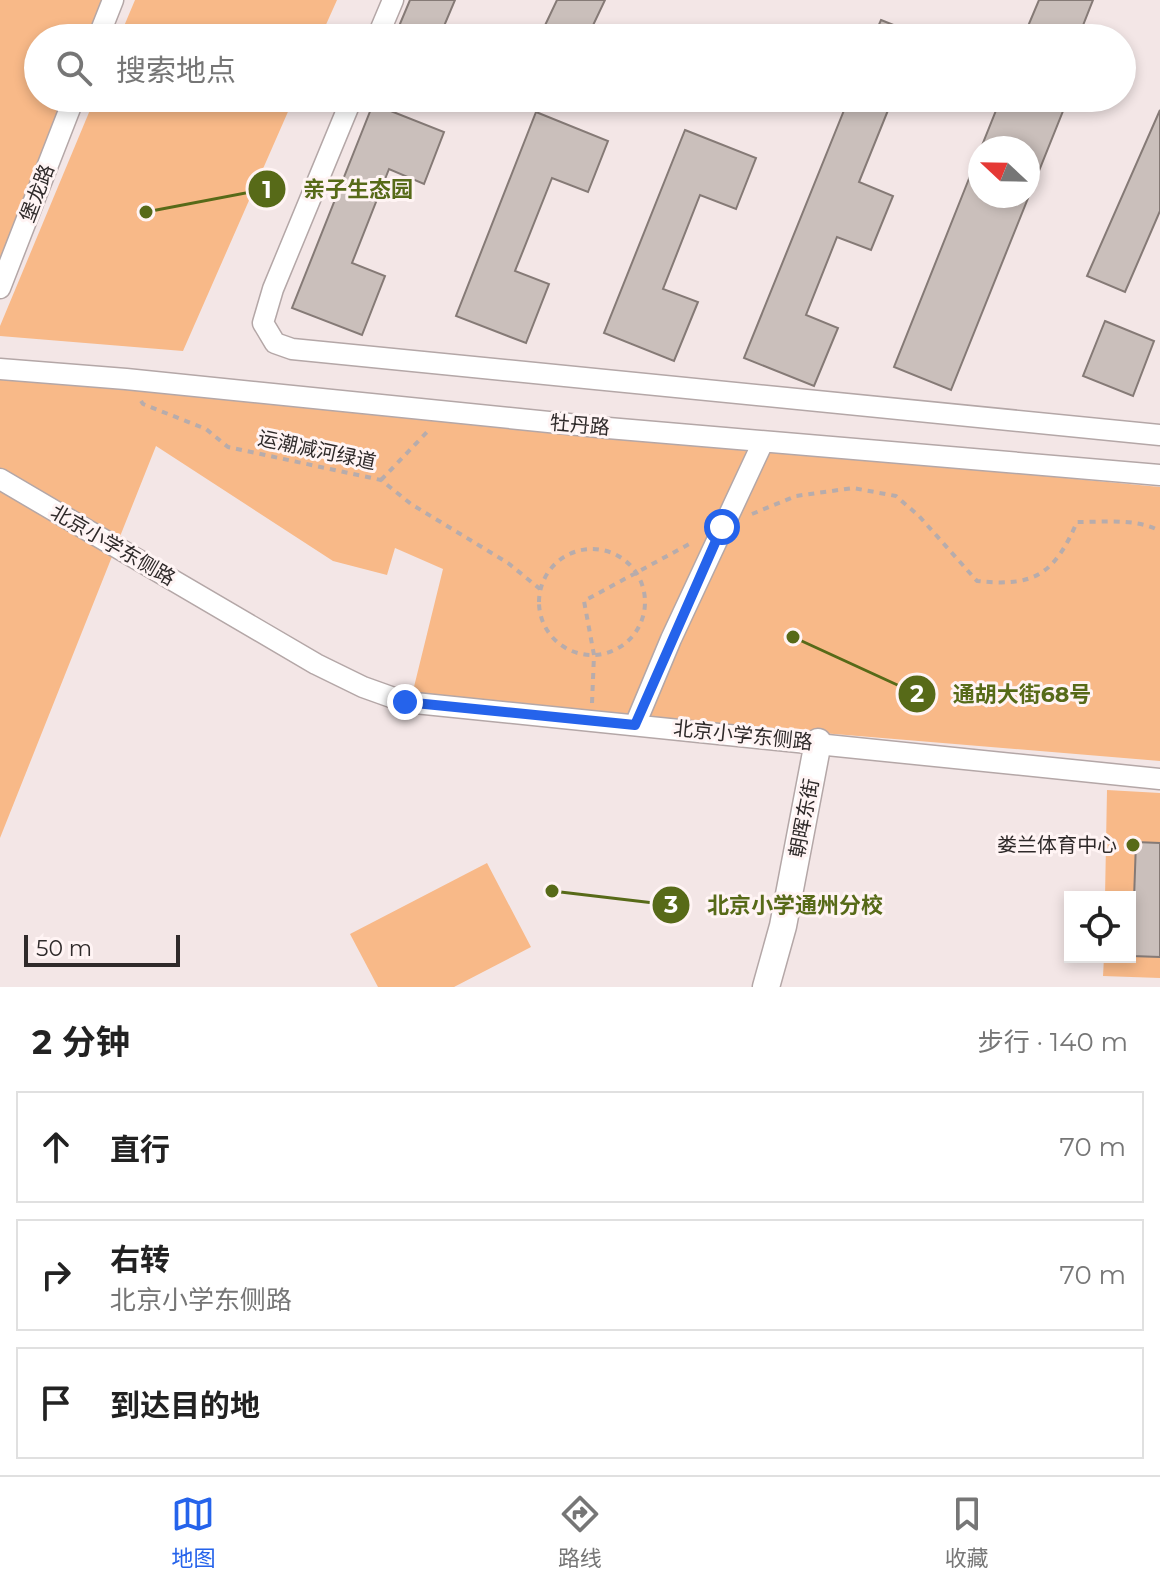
<!DOCTYPE html>
<html lang="zh">
<head>
<meta charset="utf-8">
<style>
	body { margin:0; font-family:Montserrat,"Noto Sans SC",sans-serif; background:#f6f6f6; color:#222 }
	.controls { position:absolute; right:24px; bottom:24px; display:grid; overflow:hidden; border-radius:0px; box-shadow:0 4px 12px #0003 }
	.controls button { width:72px; height:72px; display:grid; place-items:center; padding:0; border:0; border-bottom:2px solid #e0e0e0; background:#fff; color:#222; font:40px sans-serif }
	.compass { position:absolute; left:968px; top:136px; width:72px; height:72px; border-radius:50%; background:#fff; box-shadow:0 4px 12px #0003; rotate:292deg }
	.scale { position:absolute; left:24px; bottom:20px; width:156px; box-sizing:border-box; padding-left:8px; border:4px solid #2f2a2a; border-top:0; font-size:22px; line-height:28px; white-space:nowrap; color:#2f2a2a; -webkit-text-stroke:6px #fff4f4; paint-order:stroke }
	.stop { position:absolute; width:24px; height:24px; margin:-18px; border:6px solid #2563eb; border-radius:50%; background:#fff }
	.stop.end { background:#2563eb; border-color:#fff; box-shadow:0 2px 8px #0008 }
	.list { margin:0; padding:0; list-style:none }
	h2 { display:flex; justify-content:space-between; align-items:center; height:104px; margin:0; padding:0 32px; font-size:34px }
	h2 small { font-size:26px; font-weight:400; color:#767676 }
	.list li { display:grid; grid-template-columns:52px 1fr auto; gap:24px; align-items:center; box-sizing:border-box; height:112px; margin:0 16px 16px; padding:0 16px; border:2px solid #e0e0e0; border-radius:0px }
	.list b { display:block; font-size:30px; white-space:nowrap }
	.list p { margin:0; font-size:26px; white-space:nowrap; color:#767676 }
	.list em { font-size:26px; font-style:normal; color:#767676 }
	.icon { flex:none; width:44px; height:44px; fill:none; stroke:currentColor; stroke-width:2; stroke-linecap:round; stroke-linejoin:round }
	.map { position:relative; flex:none; width:1160px; height:987px; overflow:hidden }
	.search { position:absolute; background:#fff; box-shadow:0 4px 12px #0003; left:24px; right:24px; top:24px; height:88px; display:flex; align-items:center; gap:20px; box-sizing:border-box; padding:0 28px; border-radius:44px; color:#767676; font-size:30px }
	.sheet { height:488px; background:#fff }
	nav { display:flex; justify-content:space-around; align-items:center; box-sizing:border-box; height:112px; border-top:2px solid #e0e0e0; background:#fff; font-size:22px; color:#767676 }
	nav a { display:grid; justify-items:center; gap:4px }
	nav .on { color:#2563eb }
	.map>svg:first-child { display:block }
	.green { fill:#f8b988 }
	.building { fill:#cabfbb; stroke:#857a76; stroke-width:2 }
	.lines { fill:none; stroke-linecap:round; stroke-linejoin:round }
	.street-casing { stroke:#b4a7a7; stroke-width:23 }
	.secondary-casing { stroke:#b4a7a7; stroke-width:29 }
	.path { stroke:#b7acac; stroke-width:4; stroke-dasharray:6 6; stroke-linecap:butt }
	.street { stroke:#fff; stroke-width:20 }
	.secondary { stroke:#fff; stroke-width:26 }
	.route { stroke:#2563eb; stroke-width:10 }
	.poi-dot { fill:#576a18; stroke:#fff4f4; stroke-width:3 }
	.labels { text-anchor:middle; stroke-width:6; stroke-linejoin:round; paint-order:stroke }
	.street-label { font-size:20px; fill:#2f2a2a; stroke:#fff4f4 }
	.poi-label { font-size:20px; fill:#2f2a2a; stroke:#fff4f4; text-anchor:end }
	.leader { fill:none; stroke:#576a18; stroke-width:3 }
	.callout-dot { fill:#576a18; stroke:#fff4f4; stroke-width:3 }
	.mark-label { font-size:24px; text-anchor:middle; font-weight:bold; fill:#fff }
	.callout-label { font-size:22px; text-anchor:middle; font-weight:bold; fill:#576a18; stroke:#fff4f4; stroke-width:6; stroke-linejoin:round; paint-order:stroke }
</style>
</head>
<body>
<div class="map">
<svg width="1160" height="987" viewBox="0 0 1160 987">
	<rect width="100%" height="100%" fill="#f3e6e6"/>
	<!-- green -->
	<path class="green" d="M0 0H110L94 38H38V98H69L0 265Z
		M135 0H337L320 38H119Z
		M95 98H294L183 351 0 336V326Z
		M0 377 1160 487V761L411 699 443 569 395 548 387 575 333 561 156 446 0 838Z
		M1107 790 1160 793V978L1103 976 1104 957H1130V897H1105Z
		M487 863 531 947 454 987H378L350 934Z"/>
	<!-- building -->
	<path class="building" d="M410 0H455L439 38H394Z
		M557 0H605L587 38H539Z
		M1039 0H1093L1078 38H1023Z
		M881 20 926 38H873Z
		M849 98H893L859 182 893 196 871 250 837 237 806 315 838 328 814 386 744 358Z
		M1001 98H1032L1063 111 951 390 894 367 980 151V196H1028V148H981Z
		M373 104 444 132 424 184 389 169 352 263 385 276 362 335 292 308Z
		M1160 110V211L1125 292 1087 276Z
		M536 112 608 141 588 192 552 178 515 271 549 284 526 343 456 316Z
		M685 130 756 158 736 209 700 195 663 289 698 302 674 361 604 333Z
		M1105 321 1154 341 1133 396 1083 376Z
		M1136 842 1160 843V957L1132 956Z"/>
	<g class="lines">
		<defs>
			<path id="street" d="M98 38 113 0
				M377 38 393 0
				M352 98 273 289 263 323 275 343 292 349 1160 435
				M0 288 74 98
				M0 369 126 379 608 428 1160 475
				M0 479 316 664 363 687 405 702 1160 779
				M635 725 671 639 763 442"/>
			<path id="secondary" d="M766 987 783 926 818 742"/>
		</defs>
		<!-- street casing -->
		<use href="#street" class="street-casing"/>
		<!-- secondary casing -->
		<use href="#secondary" class="secondary-casing"/>
		<!-- path -->
		<path class="path" d="M141 401 143 404 206 429 228 447 381 480 411 504 508 563 540 589
			M381 480 429 430
			M752 514 796 496 853 488 896 496 919 516 977 581C1034 587 1054 575 1077 522 1104 522 1136 518 1160 531
			M539 602a53 53 0 1 1 106 0a53 53 0 1 1-106 0Z
			M592 703 594 655 584 601 693 542"/>
		<!-- street -->
		<use href="#street" class="street"/>
		<!-- secondary -->
		<use href="#secondary" class="secondary"/>
	</g>
	<g class="lines">
		<!-- route -->
		<path class="route" d="M405 702 635 725 722 527"/>
	</g>
	<!-- markers -->
	<circle class="poi-dot" cx="1133" cy="845" r="8"/>
	<g class="labels">
		<!-- street labels -->
		<g class="street-label">
			<text transform="translate(37 193) rotate(-69)" y="7">堡龙路</text>
			<text transform="translate(580 425) rotate(5)" y="7">牡丹路</text>
			<text transform="translate(317 450) rotate(12)" y="7">运潮减河绿道</text>
			<text transform="translate(113 545) rotate(30)" y="7">北京小学东侧路</text>
			<text transform="translate(743 735) rotate(6)" y="7">北京小学东侧路</text>
			<text transform="translate(804 818) rotate(-79)" y="7">朝晖东街</text>
		</g>
		<!-- poi labels -->
		<g class="poi-label">
			<text x="1117" y="852">娄兰体育中心</text>
		</g>
	</g>
	<!-- callouts -->
	<path class="leader" d="M146 212L267 189M793 637L917 694M552 891L671 905"/>
	<g class="callout-dot">
		<circle cx="146" cy="212" r="8"/>
		<circle cx="793" cy="637" r="8"/>
		<circle cx="552" cy="891" r="8"/>
		<circle cx="267" cy="189" r="20"/>
		<circle cx="917" cy="694" r="20"/>
		<circle cx="671" cy="905" r="20"/>
	</g>
	<g class="mark-label">
		<text x="267" y="198">1</text>
		<text x="917" y="702">2</text>
		<text x="671" y="913">3</text>
	</g>
	<g class="callout-label">
		<text x="358" y="197">亲子生态园</text>
		<text x="1022" y="702">通胡大街68号</text>
		<text x="795" y="913">北京小学通州分校</text>
	</g>
</svg>
<div class="controls">
<button><svg class="icon" aria-label="locate" viewBox="0 0 24 24"><circle cx="12" cy="12" r="6"/><path d="M12 2v4M12 18v4M2 12h4M18 12h4"/></svg></button>
</div>
<svg class="compass" viewBox="-18 -18 36 36"><path d="M0-13l5 13h-10z" fill="#e53935"/><path d="M0 13l5-13h-10z" fill="#767676"/></svg>
<div class="scale">50 m</div>
<div class="stop" style="left:722px;top:527px"></div>
<div class="stop end" style="left:405px;top:702px"></div>
<div class="search"><svg class="icon" aria-label="search" viewBox="0 0 24 24"><circle cx="10" cy="10" r="6"/><path d="M15 15l6 6"/></svg>搜索地点</div>
</div>
<section class="sheet">
<h2>2 分钟<small>步行 · 140 m</small></h2>
<ul class="list">
<li><svg class="icon" aria-label="ahead" viewBox="0 0 24 24"><path d="M12 20V5M6 11l6-6 6 6"/></svg><div><b>直行</b></div><em>70 m</em></li>
<li><svg class="icon" aria-label="right" viewBox="0 0 24 24"><path d="M7 20v-9h11M14 6l5 5-5 5"/></svg><div><b>右转</b><p>北京小学东侧路</p></div><em>70 m</em></li>
<li><svg class="icon" aria-label="arrive" viewBox="0 0 24 24"><path d="M6 21V4h12l-3 4 3 4H6"/></svg><div><b>到达目的地</b></div></li>
</ul>
</section>
<nav>
<a class="on"><svg class="icon" aria-label="map" viewBox="0 0 24 24"><path d="M3 6l6-2 6 2 6-2v14l-6 2-6-2-6 2zM9 4v14M15 6v14"/></svg>地图</a>
<a><svg class="icon" aria-label="directions" viewBox="0 0 24 24"><path d="M12 3l9 9-9 9-9-9zM9 14v-3h6M13 9l2 2-2 2"/></svg>路线</a>
<a><svg class="icon" aria-label="saved" viewBox="0 0 24 24"><path d="M7 4h10v16l-5-4-5 4z"/></svg>收藏</a>
</nav>
</body>
</html>
